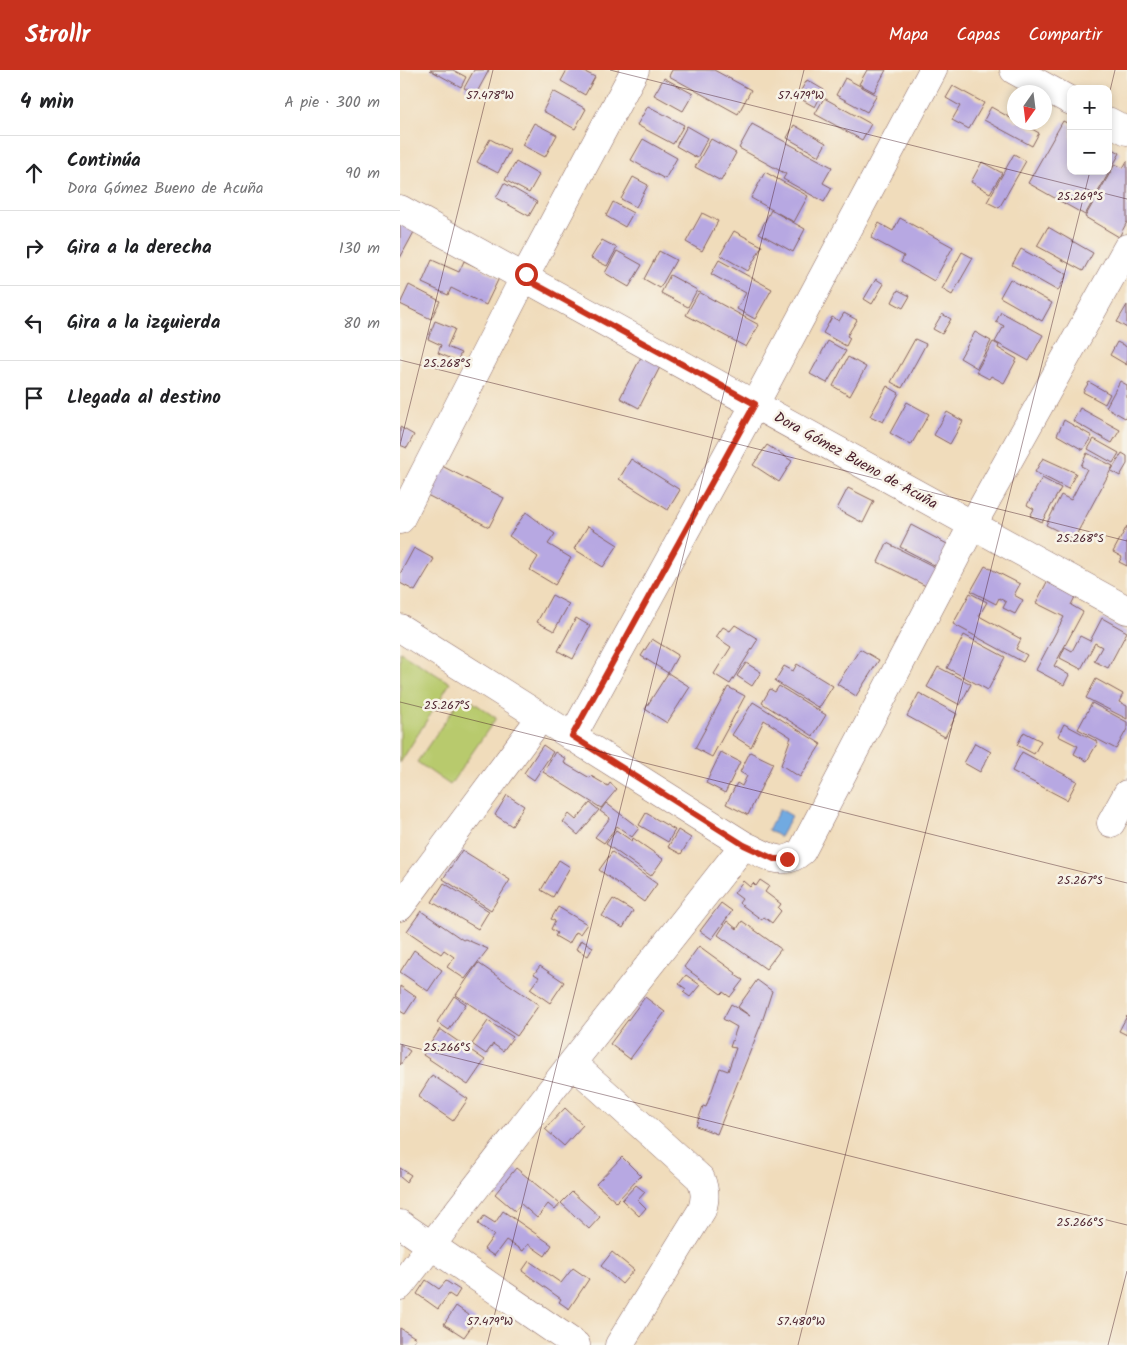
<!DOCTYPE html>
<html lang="es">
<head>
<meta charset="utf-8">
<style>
	body { margin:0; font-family:Kalam,sans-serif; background:#f2f2f2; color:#202124 }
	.controls { position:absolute; right:15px; top:15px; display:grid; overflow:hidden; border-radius:10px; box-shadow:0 2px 8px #0003 }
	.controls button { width:45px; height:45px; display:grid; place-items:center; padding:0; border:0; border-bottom:1px solid #e0e0e0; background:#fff; color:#202124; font:25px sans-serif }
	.compass { position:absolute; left:607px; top:15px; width:45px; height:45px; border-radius:50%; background:#fff; box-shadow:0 2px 8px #0003; rotate:194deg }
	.stop { position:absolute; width:15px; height:15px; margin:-11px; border:4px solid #c8321e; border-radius:50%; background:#fff }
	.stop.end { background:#c8321e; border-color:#fff; box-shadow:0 1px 5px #0008 }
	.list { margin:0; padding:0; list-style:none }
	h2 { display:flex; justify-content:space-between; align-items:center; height:65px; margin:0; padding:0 20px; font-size:21px }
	h2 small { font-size:16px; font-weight:400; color:#757577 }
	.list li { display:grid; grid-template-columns:32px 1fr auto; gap:15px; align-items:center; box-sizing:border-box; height:75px; padding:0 20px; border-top:1px solid #e0e0e0 }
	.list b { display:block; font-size:19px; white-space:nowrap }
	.list p { margin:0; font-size:16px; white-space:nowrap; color:#757577 }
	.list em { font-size:16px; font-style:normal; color:#757577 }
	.icon { flex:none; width:28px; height:28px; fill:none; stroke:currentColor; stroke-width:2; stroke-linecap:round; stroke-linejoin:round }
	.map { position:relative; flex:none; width:727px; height:1275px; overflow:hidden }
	header { display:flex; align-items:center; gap:30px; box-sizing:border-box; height:70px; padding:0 25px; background:#c8321e; color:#fff }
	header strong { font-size:24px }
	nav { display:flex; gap:28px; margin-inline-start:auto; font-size:18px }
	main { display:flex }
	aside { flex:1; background:#fff }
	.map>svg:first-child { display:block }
	.green { fill:#b8ca6d; stroke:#81744c }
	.water { fill:#71aae1; stroke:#5e6486 }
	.building { fill:#b7a8e2 }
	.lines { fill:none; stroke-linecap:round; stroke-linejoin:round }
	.minor-casing { stroke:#84615d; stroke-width:29 }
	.minor { stroke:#fff; stroke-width:28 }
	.route { stroke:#c8321e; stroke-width:6 }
	.ticks { fill:none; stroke:#4a1f2b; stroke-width:1; stroke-opacity:0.45 }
	.labels { text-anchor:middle; stroke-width:5; stroke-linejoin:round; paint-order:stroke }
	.street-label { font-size:15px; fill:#4a1f2b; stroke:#f7f3e8 }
	.ticks-label { font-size:12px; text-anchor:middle; fill:#4a1f2b; stroke:#f7f3e8; stroke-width:5; stroke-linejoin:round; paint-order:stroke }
</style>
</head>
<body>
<header>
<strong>Strollr</strong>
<nav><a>Mapa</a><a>Capas</a><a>Compartir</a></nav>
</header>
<main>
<aside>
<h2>4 min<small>A pie · 300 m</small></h2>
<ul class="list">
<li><svg class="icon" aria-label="ahead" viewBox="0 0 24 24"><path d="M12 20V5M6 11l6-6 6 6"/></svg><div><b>Continúa</b><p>Dora Gómez Bueno de Acuña</p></div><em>90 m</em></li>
<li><svg class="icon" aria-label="right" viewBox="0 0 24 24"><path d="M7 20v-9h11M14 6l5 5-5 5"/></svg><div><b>Gira a la derecha</b></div><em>130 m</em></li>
<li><svg class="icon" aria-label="left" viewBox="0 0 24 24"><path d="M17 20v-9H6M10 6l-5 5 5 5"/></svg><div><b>Gira a la izquierda</b></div><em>80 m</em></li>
<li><svg class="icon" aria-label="arrive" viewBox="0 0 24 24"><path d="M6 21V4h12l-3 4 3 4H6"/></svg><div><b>Llegada al destino</b></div></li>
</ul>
</aside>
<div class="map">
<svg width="727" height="1275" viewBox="0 0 727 1275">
	<rect width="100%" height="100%" fill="#f7f3e8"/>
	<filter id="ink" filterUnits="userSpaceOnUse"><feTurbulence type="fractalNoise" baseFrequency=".02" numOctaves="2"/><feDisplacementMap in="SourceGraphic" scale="10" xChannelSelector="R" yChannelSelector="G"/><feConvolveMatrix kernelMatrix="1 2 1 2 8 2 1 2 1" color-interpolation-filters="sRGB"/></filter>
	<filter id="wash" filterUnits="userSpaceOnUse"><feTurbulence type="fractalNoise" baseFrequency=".0096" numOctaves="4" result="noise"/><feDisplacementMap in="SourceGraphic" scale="20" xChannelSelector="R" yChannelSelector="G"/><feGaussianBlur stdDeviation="1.12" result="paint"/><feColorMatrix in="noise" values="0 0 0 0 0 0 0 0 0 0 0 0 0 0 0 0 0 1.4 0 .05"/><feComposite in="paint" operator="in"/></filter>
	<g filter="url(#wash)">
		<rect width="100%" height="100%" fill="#f0dcbb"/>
		<!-- green -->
		<path class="green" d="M0 582 50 613 0 693Z
			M63 625 96 648 50 715 17 692Z"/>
		<!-- water -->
		<path class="water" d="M380 739 392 746 380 767 368 760Z"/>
		<g id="blocks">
			<!-- building -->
			<path class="building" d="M30 0H53L66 7 61 17Z
				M74 0H89L76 24 64 18Z
				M167 0H181L195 7 185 25 161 11Z
				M272 0H314L351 20 338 44 269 6Z
				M467 0H486L474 22 459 14Z
				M264 8 293 24 283 41 254 25Z
				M445 8 477 25 467 42 436 25Z
				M407 10 424 20 415 37 397 27Z
				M553 16 584 33 569 59 552 50 560 36 546 28Z
				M153 21 186 39 175 59 143 41Z
				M424 28 471 54 462 70 415 44Z
				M248 36 284 55 273 74 237 55Z
				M591 37 614 50V52H620L639 63 632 76 584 50Z
				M663 51 671 55V101H708V76L720 83 685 145 628 113Z
				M134 53 157 65 145 87 122 75Z
				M352 54 432 97 423 113 432 118 424 132 383 109 386 104 339 78Z
				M394 55 426 73 419 86 387 68Z
				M287 56 308 68 297 88 276 76Z
				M90 69 110 80 98 103 77 92Z
				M243 69 277 88 265 109 231 90Z
				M311 69 336 83 321 111 295 97Z
				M614 84 626 91 599 138 587 132Z
				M727 91V152L719 167 685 147 715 94 723 98Z
				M116 92 139 105 129 123 105 110Z
				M582 92 602 103 590 123 571 112Z
				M365 102 408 126 394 152 351 128Z
				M233 107 248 115 236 137 221 129Z
				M104 113 137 132 129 146 96 128Z
				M213 132 233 143 225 157 206 146Z
				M371 140 405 159 393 182 359 163Z
				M302 143 318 151 302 181 286 172Z
				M500 148 553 177 534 211 501 192 504 186 471 168 479 153 493 161Z
				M0 154 14 162 0 188Z
				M648 157 693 183 683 201 637 176Z
				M334 161 362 176 348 201 320 185Z
				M202 170 217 178 207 196 191 188Z
				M621 179 667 204 658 221 612 195Z
				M217 181 242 195 229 217 205 203Z
				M259 181 276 190 260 218 244 209Z
				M562 182 573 188 552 225 542 219Z
				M32 190 59 202 64 191 99 208 86 235 51 218 48 225 22 213Z
				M319 190 372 219 355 249 337 239 346 223 311 204Z
				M270 205 297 220 288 237 261 223Z
				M476 209 484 214 472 234 464 229Z
				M610 209 652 233 642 251 600 227Z
				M9 215 40 231 31 249 0 234Z
				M498 220 510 226 503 238 492 232Z
				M299 222 359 255 346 277 286 245Z
				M727 235V258L717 252Z
				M601 242 643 265 629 291 595 272 604 256 596 252Z
				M444 243 457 250 447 266 450 268 446 276 423 263 432 247 439 251Z
				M542 244 551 249 542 264 533 259Z
				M35 251 55 259 47 277 61 283 57 291 38 283 41 275 28 269Z
				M575 262 591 271 577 298 560 288Z
				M515 269 526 274 502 318 491 312Z
				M428 271 446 281 427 313 410 304Z
				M593 272 599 275 598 278 617 289 604 313 591 306 589 309 576 302Z
				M717 272 727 277V295L710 285Z
				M242 285 261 295 239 338 220 328Z
				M448 287 466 297 450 326 433 316Z
				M720 311 727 315V344L725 348 706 337Z
				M689 312 710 324 705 334 683 322Z
				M487 316 499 323 483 352 470 346Z
				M507 332 529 344 511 375 490 363Z
				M680 338 720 360 712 373 673 351Z
				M547 342 563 351 550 374 534 365Z
				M664 350 692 366 683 380 657 365Z
				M0 357 14 365 7 378 0 375Z
				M694 369 719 383 713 393 688 379Z
				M367 375 392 391 379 412 353 395Z
				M687 383 713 396 674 469 646 455 661 425 671 430 687 399 681 396Z
				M722 383 727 386V394L720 406 711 401Z
				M643 388 676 403 668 419 635 402Z
				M231 389 280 420 268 440 219 409Z
				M42 396 104 428 89 457 27 425Z
				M642 408 661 418 642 452 630 446 634 439 627 435Z
				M448 418 474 431 463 453 437 439Z
				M126 442 155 464 148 474 171 488 155 515 130 500 138 487 109 466Z
				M511 455 551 476 540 498 500 477Z
				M188 456 218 475 203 497 174 479Z
				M727 456V496L719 492 722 487 713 482Z
				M487 473 539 499 530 518 478 492Z
				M14 478 34 489 15 521 0 513V504Z
				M585 496 620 514 614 525 623 530 615 544 603 538 606 532 599 528 596 534 571 521Z
				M647 512 675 527 671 535 683 542 654 596 669 605 664 615 636 600 664 547 636 533Z
				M570 523 587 532 579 546 621 569 616 579 627 585 623 592 553 554Z
				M152 525 169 534 154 561 137 552Z
				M176 548 190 556 173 589 158 581Z
				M702 548 727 562 708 598 694 591 702 577 695 573 681 599 660 588 665 577 672 581 680 566 690 571Z
				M335 555 358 569 330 614 314 604 331 577 316 567 323 557 330 561Z
				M564 565 605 587 588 620 547 598Z
				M252 569 278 585 268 603 241 586Z
				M460 579 479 590 456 626 437 614Z
				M346 593 361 602 352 616 337 606Z
				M397 594 433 616 419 638 375 611 384 596 393 601Z
				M538 597 571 614 560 635 527 617Z
				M268 603 290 617 267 653 245 639Z
				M696 609 723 624 719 632 727 636V649L686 628Z
				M379 616 426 645 413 666 362 633 370 619 375 622Z
				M328 617 345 626 312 687 295 678Z
				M519 623 557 644 545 667 507 646Z
				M353 632 421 674 400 707 381 695 391 667 364 650 351 677 332 665Z
				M692 633 727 652V659L716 679 678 659Z
				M664 654 698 672 687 691 674 684 678 676 658 666Z
				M624 662 641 671 634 684 617 675Z
				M575 673 591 682 580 702 564 693Z
				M143 675 153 682 134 710 124 703Z
				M155 682 166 689 164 693 190 708 191 706 208 716 210 713 217 719 201 738 143 702Z
				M321 682 340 692 325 723 306 713Z
				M350 682 373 693 348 745 326 734 337 713 342 716 347 706 340 702Z
				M622 682 677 711 667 730 612 701Z
				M107 725 124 736 112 756 95 745Z
				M190 733 199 740 178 765 163 752 169 744 176 750Z
				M206 733 239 758 232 767 217 756 204 773 195 767 210 748 200 741Z
				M246 743 275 760 268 772 239 755Z
				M216 760 232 771 233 768 263 789 251 806 206 774Z
				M278 760 291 768 281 784 268 777Z
				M62 780 110 810 91 840 43 809Z
				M212 782 257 814 244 832 199 800Z
				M159 790 170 797 153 827 141 820Z
				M360 810 369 816 365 822 381 834 378 838 381 841 372 853 364 847 362 850 339 833 342 829 334 823 343 811 350 817 353 813 356 816Z
				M44 813 89 841 78 859 32 832Z
				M213 829 233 841 223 858 202 846Z
				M321 833 332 841 312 869 300 861Z
				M158 837 187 854 180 864 176 862 169 874 155 866 157 863 151 859 155 851 151 849Z
				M21 841 63 870 65 869 88 879 65 909 47 897 54 887 44 880 41 884 7 861Z
				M327 851 337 859 342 851 381 879 366 899 318 865Z
				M181 870 193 877 188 886 176 879Z
				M299 876 336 903 335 905 343 910 330 927 323 922 321 924 284 897Z
				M14 880 42 900 28 921 0 902Z
				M78 893 139 935 117 966 56 925Z
				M140 896 164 912 150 933 130 919 139 907 134 904Z
				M286 905 300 915 290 927 283 922 286 919 279 914Z
				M357 910 372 921 362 952 317 1064 296 1056 303 1036 306 1037 320 998 328 1001 336 978 330 977 337 957 323 949 331 934 350 946 338 937Z
				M0 916 16 927 5 944 0 941Z
				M54 926 66 934 49 960 37 952Z
				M245 927 265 942 230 989 210 974Z
				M727 946V965L719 961Z
				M88 951 113 967 103 981 93 974 86 984 72 974Z
				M40 959 85 990 68 1015 23 985Z
				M0 974 10 981 0 995Z
				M32 1005 68 1029 53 1051 18 1027Z
				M165 1038 183 1055 164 1076 145 1059Z
				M222 1087 241 1106 216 1132 196 1114Z
				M0 1098 11 1105 6 1112 0 1107Z
				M116 1098 160 1134 155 1140 148 1134 137 1148 121 1134 115 1141 95 1124Z
				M236 1115 245 1122 238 1130 246 1138 239 1146 222 1130Z
				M172 1122 200 1147 189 1159 161 1133Z
				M103 1141 152 1175 145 1186 128 1174 123 1181 106 1170 94 1186 84 1179 94 1165 78 1154 84 1146 95 1153Z
				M212 1182 234 1200 222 1214 201 1196Z
				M129 1191 161 1213 173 1198 189 1209 169 1239 159 1232 161 1229 122 1201Z
				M26 1210 39 1219 46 1211 60 1220 55 1228 49 1224 38 1239 17 1224Z
				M56 1236 76 1250 64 1267 44 1254Z
				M0 1258 16 1268 11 1275H0Z"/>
		</g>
	</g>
	<g filter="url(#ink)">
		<use href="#blocks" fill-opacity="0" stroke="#84615d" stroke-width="1"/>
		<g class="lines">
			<defs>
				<path id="minor" d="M614 0 671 31
					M708 51 727 61
					M0 139 727 540
					M0 450 126 204 235 0
					M0 558 344 775C364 784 382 799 402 781L573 454 727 178
					M172 667 355 334 533 0
					M711 753 727 724
					M0 837 141 647
					M172 993 301 1109C305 1121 306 1128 302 1140L219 1275
					M0 1154 176 1275
					M0 1216 172 993 344 775"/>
			</defs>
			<!-- minor casing -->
			<use href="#minor" class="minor-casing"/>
			<!-- minor -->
			<use href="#minor" class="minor"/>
		</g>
	</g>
	<g class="lines" filter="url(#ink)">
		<!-- route -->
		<path class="route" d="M126 204 124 208 355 334 172 666 344 775 374 789H387"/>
	</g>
	<!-- ticks -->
	<path class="ticks" d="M210 0 727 129M708 29 715 0M0 290 727 471M0 375 93 0M0 632 727 813M0 974 727 1155M87 1275 404 0M398 1275 690 101M708 1275 727 1201"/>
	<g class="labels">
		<!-- street labels -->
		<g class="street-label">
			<text transform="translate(456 390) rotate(29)" y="5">Dora Gómez Bueno de Acuña</text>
		</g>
	</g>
	<g class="ticks-label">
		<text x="90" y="29">57.478°W</text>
		<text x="401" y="29">57.479°W</text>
		<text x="680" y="130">25.269°S</text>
		<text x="47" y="297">25.268°S</text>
		<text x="680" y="472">25.268°S</text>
		<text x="47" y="639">25.267°S</text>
		<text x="680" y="814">25.267°S</text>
		<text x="47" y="981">25.266°S</text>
		<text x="680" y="1156">25.266°S</text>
		<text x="90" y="1255">57.479°W</text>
		<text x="401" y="1255">57.480°W</text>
	</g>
</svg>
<div class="controls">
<button>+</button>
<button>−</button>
</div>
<svg class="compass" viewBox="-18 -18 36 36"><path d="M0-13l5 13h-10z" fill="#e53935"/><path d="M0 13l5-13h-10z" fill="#757577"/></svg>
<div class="stop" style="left:126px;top:204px"></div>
<div class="stop end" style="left:387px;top:789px"></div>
</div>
</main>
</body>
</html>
